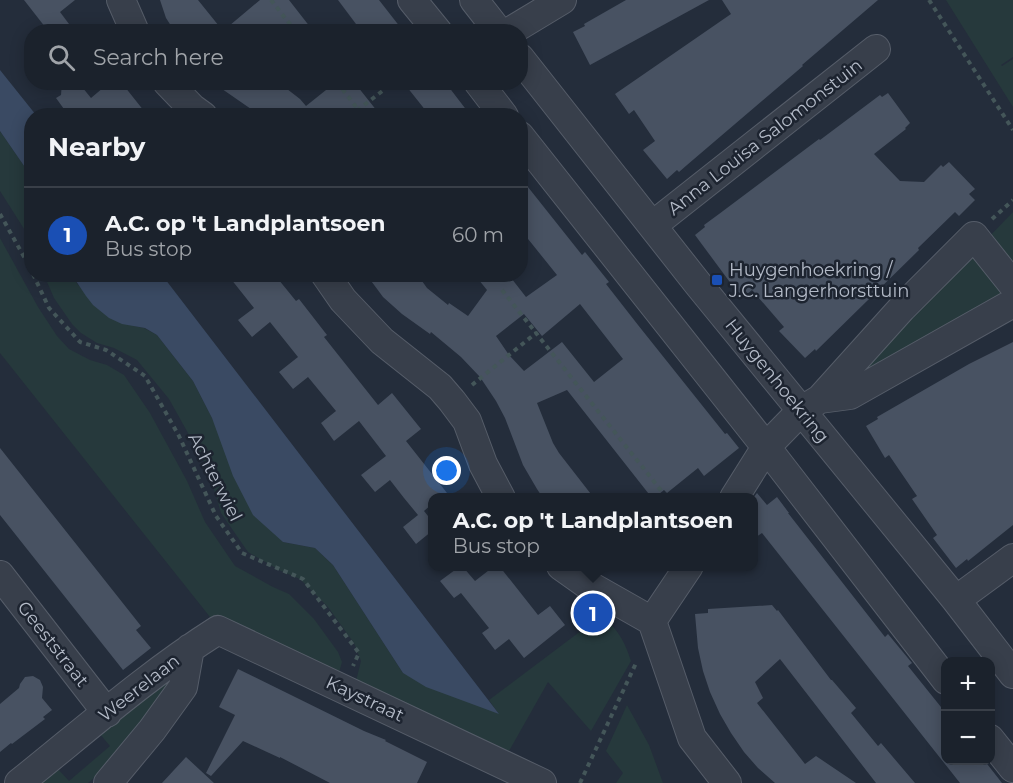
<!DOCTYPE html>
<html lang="en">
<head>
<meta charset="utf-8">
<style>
	body { margin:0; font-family:Montserrat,sans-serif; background:#242a34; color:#f1f3f6 }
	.controls { position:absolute; right:18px; bottom:18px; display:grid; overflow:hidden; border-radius:12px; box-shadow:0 3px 15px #0003 }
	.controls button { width:54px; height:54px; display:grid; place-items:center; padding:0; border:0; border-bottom:2px solid #393f48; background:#1b222c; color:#f1f3f6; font:30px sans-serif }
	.you { position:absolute; left:447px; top:471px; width:21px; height:21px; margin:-15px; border:4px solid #fff; border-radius:50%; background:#1a73e8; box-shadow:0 0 0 9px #1a73e833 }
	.badge { display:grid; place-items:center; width:39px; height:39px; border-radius:50%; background:#2563eb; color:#fff; font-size:20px; font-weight:700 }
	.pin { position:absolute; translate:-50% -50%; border:3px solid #fff; box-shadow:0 2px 6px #0006 }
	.popup { position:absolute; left:428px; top:493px; width:330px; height:78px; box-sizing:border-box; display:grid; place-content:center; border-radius:12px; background:#1b222c; filter:drop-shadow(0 2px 4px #0005); font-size:20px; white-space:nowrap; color:#a0a4a9 }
	.popup b { font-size:22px; color:#f1f3f6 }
	.popup::after { content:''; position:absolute; left:50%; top:100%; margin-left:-12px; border:12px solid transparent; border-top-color:#1b222c }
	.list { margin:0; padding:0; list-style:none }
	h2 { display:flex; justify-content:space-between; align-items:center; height:78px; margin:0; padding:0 24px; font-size:26px }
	h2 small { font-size:20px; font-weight:400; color:#a0a4a9 }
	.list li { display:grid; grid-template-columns:39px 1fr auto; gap:18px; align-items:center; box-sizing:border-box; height:96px; padding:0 24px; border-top:2px solid #393f48 }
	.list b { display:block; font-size:22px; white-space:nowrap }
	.list p { margin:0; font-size:20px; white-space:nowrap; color:#a0a4a9 }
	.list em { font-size:20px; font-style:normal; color:#a0a4a9 }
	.icon { flex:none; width:33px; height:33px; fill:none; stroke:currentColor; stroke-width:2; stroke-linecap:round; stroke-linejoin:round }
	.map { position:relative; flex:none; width:1013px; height:783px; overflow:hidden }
	.search { position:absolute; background:#1b222c; box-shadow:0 3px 15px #0003; left:24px; top:24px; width:504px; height:66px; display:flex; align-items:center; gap:15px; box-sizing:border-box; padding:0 21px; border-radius:24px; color:#a0a4a9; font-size:22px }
	.panel { position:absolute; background:#1b222c; box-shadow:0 3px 15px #0003; left:24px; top:108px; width:504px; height:174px; border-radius:24px }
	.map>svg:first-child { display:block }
	.green { fill:#26393c }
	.water { fill:#3a4a63 }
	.building { fill:#485262; fill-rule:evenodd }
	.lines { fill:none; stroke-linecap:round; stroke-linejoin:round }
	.street-casing { stroke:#565d69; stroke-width:30 }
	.path { stroke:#445659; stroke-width:4; stroke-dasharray:4.5 4.5; stroke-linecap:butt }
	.street { stroke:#383f4b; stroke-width:28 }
	.transit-dot { fill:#1a4fb4; stroke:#1d2430; stroke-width:2 }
	.labels { text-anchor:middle; stroke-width:5; stroke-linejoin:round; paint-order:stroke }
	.street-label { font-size:18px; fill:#b3bac7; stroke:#1d2430 }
	.poi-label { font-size:18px; fill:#b3bac7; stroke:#1d2430; text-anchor:start }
</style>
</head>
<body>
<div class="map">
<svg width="1013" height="783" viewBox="0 0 1013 783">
	<rect width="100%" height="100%" fill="#242d3b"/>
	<!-- green -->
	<path class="green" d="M946 0H1013V57L1001 65 1002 66 1013 59V107Z
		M0 131 31 176V246L26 232 0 191Z
		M1013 212V276L984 242Z
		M0 238 38 307 57 336 69 349 90 360 107 365 124 375 150 413 187 481 205 522 235 566 273 587 289 594 314 619 338 652 342 662 336 683 214 622 0 353Z
		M973 256 1006 296 862 380 872 349Z
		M44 275H72L78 285 134 326 144 328 157 335 193 381 212 418 283 542 315 548 333 565 403 673 498 713 489 700 602 615C618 631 624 639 631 661L591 731 548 682 509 751 356 681 361 661 354 643 328 607 300 579 281 571 248 552 221 513 208 469 169 399 137 360 114 348 97 343 81 333 72 324 54 298Z
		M168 680H177L114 761 88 783H39L57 768 69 781 110 746 99 733Z
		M627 705 649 745 663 783H616L623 773 606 751Z"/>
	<!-- water -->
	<path class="water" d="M0 70 36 115 32 116 31 176 0 131Z
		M72 275H162L499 714 426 687 403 673 333 565 315 548 283 542 253 515 233 476 212 418 193 381 157 335 145 328 122 324 109 318 93 305 86 296Z"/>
	<!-- building -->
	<path class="building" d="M24 0H75L60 12 75 32H49Z
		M160 0H198L223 31 260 0H289L314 32H175L166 18Z
		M338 0H379L404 32H362Z
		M626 0H709L590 65 573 32 585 26 584 24Z
		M722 0H878L802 65 803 66 687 165 679 172 677 170 667 179 643 150 655 141 634 110 629 114 615 94 731 14Z
		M62 82H78L91 98 110 82H121L148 116H69L56 98 61 95Z
		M212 82H278L300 99 306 106 336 82H354L381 116H261Z
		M403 82H445L471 116H430Z
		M888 93 910 123 905 128 906 129 874 154 900 181 924 182 941 165 943 167 949 162 975 189 969 194 975 200 959 216 955 212 918 248 919 250 816 351 815 349 805 358 779 331 784 327 752 290 743 297 732 285 695 235 705 227 704 225 719 214 819 139 820 140 880 95 882 97Z
		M520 177 582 255 585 252 609 282 606 284 638 325 725 434 727 433 739 448 704 476 698 468 667 493 664 490 654 498H652L567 390 537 403 553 443 559 453 594 498H543L537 489 523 465 505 418 496 401 480 377 461 357 431 332 430 334 402 314 383 297 366 274H417L427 288 448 305 449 303 468 316 487 290 474 274H508L526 297 557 275 520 229ZM580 304 623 359 594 382 562 342 524 371 509 355 496 336 524 314 542 336Z
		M227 274H274L296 301 299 299 327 335 324 337 378 405 392 393 421 429 406 441 447 493 441 498H432V504L424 511 432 521V531L416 544 403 527 418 515 404 498 390 480 375 492 361 475 386 456 359 421 334 441 321 423 336 411 308 377 293 389 279 372 298 357 270 322 252 337 238 320 254 308Z
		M1013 342V525L968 561 967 559 956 568 933 538 937 535 912 499 917 496 889 455 885 458 866 426 878 419 877 417 969 364Z
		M0 448 141 626 136 630 151 648 123 670 0 515Z
		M757 493 767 505 777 497 789 513H788L885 637 888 634 912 663 908 666 945 712V760H984L1002 783H960L762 533 753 539V498Z
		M459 567H463L475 581 493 567H500L538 615 550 606 565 625 524 658 509 639 495 650 482 633 489 628 461 593 454 598 440 581Z
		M772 605 777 611 778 610 831 680H832L856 708 851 713 878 746 881 743 915 783H876L780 659 755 682 763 698 757 703 805 764 816 756 856 783H775L758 768 744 752 731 733 720 714 710 692 703 671 698 648 695 614 708 613V609Z
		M238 669 364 731 386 740 385 741 427 762 417 783H330L280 757V758L243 741 211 776 206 773 235 715 219 707Z
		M33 676 40 680 43 687 42 698 52 710 43 717 45 719 12 744 11 743 0 752V704L19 688 20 684 25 677Z
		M186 757 214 783H162Z"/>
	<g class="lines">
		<defs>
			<path id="street" d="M121 0 135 32
				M412 0 438 32
				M474 0 499 32
				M509 32 562 0
				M520 58 698 284 956 600 1013 674
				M167 82 192 108 203 116
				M478 82 504 116
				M520 136 766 447 946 680
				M653 225 876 49
				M325 274 343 300 382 341 440 387 452 401 467 421 483 464 501 498
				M820 399 850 395 1013 303
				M734 498 766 447 802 410 820 399 902 308 974 236 1013 285
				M561 566 585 583 652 621 692 738 727 783
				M0 575 107 713
				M956 600 1013 558
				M652 621 689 566
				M990 739 1013 768
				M19 783C84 731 147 675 218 630L542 783
				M108 783 152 730 183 687 190 648"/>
		</defs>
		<!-- street casing -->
		<use href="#street" class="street-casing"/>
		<!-- path -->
		<path class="path" d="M271 0 296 32
			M929 0 1013 130
			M337 82 363 116
			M350 116 394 82
			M0 214 32 271
			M992 219 1013 200
			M33 274 49 308 80 342 106 350 145 376 179 436 216 516 242 553 303 579 359 653 353 666
			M502 290 536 333
			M472 385 536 333 667 498
			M580 783 637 661"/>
		<!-- street -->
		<use href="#street" class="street"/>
	</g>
	<!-- markers -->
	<rect class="transit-dot" x="711" y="274" width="12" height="12" rx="3"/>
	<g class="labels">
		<!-- street labels -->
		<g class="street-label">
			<text transform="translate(765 137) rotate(-38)" y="6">Anna Louisa Salomonstuin</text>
			<text transform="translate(777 381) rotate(51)" y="6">Huygenhoekring</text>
			<text transform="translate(215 477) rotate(63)" y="6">Achterwiel</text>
			<text transform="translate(53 644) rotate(52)" y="6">Geeststraat</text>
			<text transform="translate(139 688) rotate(-38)" y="6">Weerelaan</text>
			<text transform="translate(365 699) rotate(25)" y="6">Kaystraat</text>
		</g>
		<!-- poi labels -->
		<g class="poi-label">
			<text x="729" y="276">Huygenhoekring /<tspan x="729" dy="21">J.C. Langerhorsttuin</tspan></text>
		</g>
	</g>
</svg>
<div class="controls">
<button>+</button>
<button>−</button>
</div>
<div class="you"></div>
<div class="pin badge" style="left:593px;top:613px;background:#1a4fb4">1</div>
<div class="popup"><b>A.C. op 't Landplantsoen</b>Bus stop</div>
<div class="search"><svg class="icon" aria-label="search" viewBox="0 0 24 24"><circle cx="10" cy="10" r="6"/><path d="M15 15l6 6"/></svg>Search here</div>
<section class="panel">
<h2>Nearby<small></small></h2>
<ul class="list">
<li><span class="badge" style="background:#1a4fb4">1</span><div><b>A.C. op 't Landplantsoen</b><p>Bus stop</p></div><em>60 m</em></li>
</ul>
</section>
</div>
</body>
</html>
